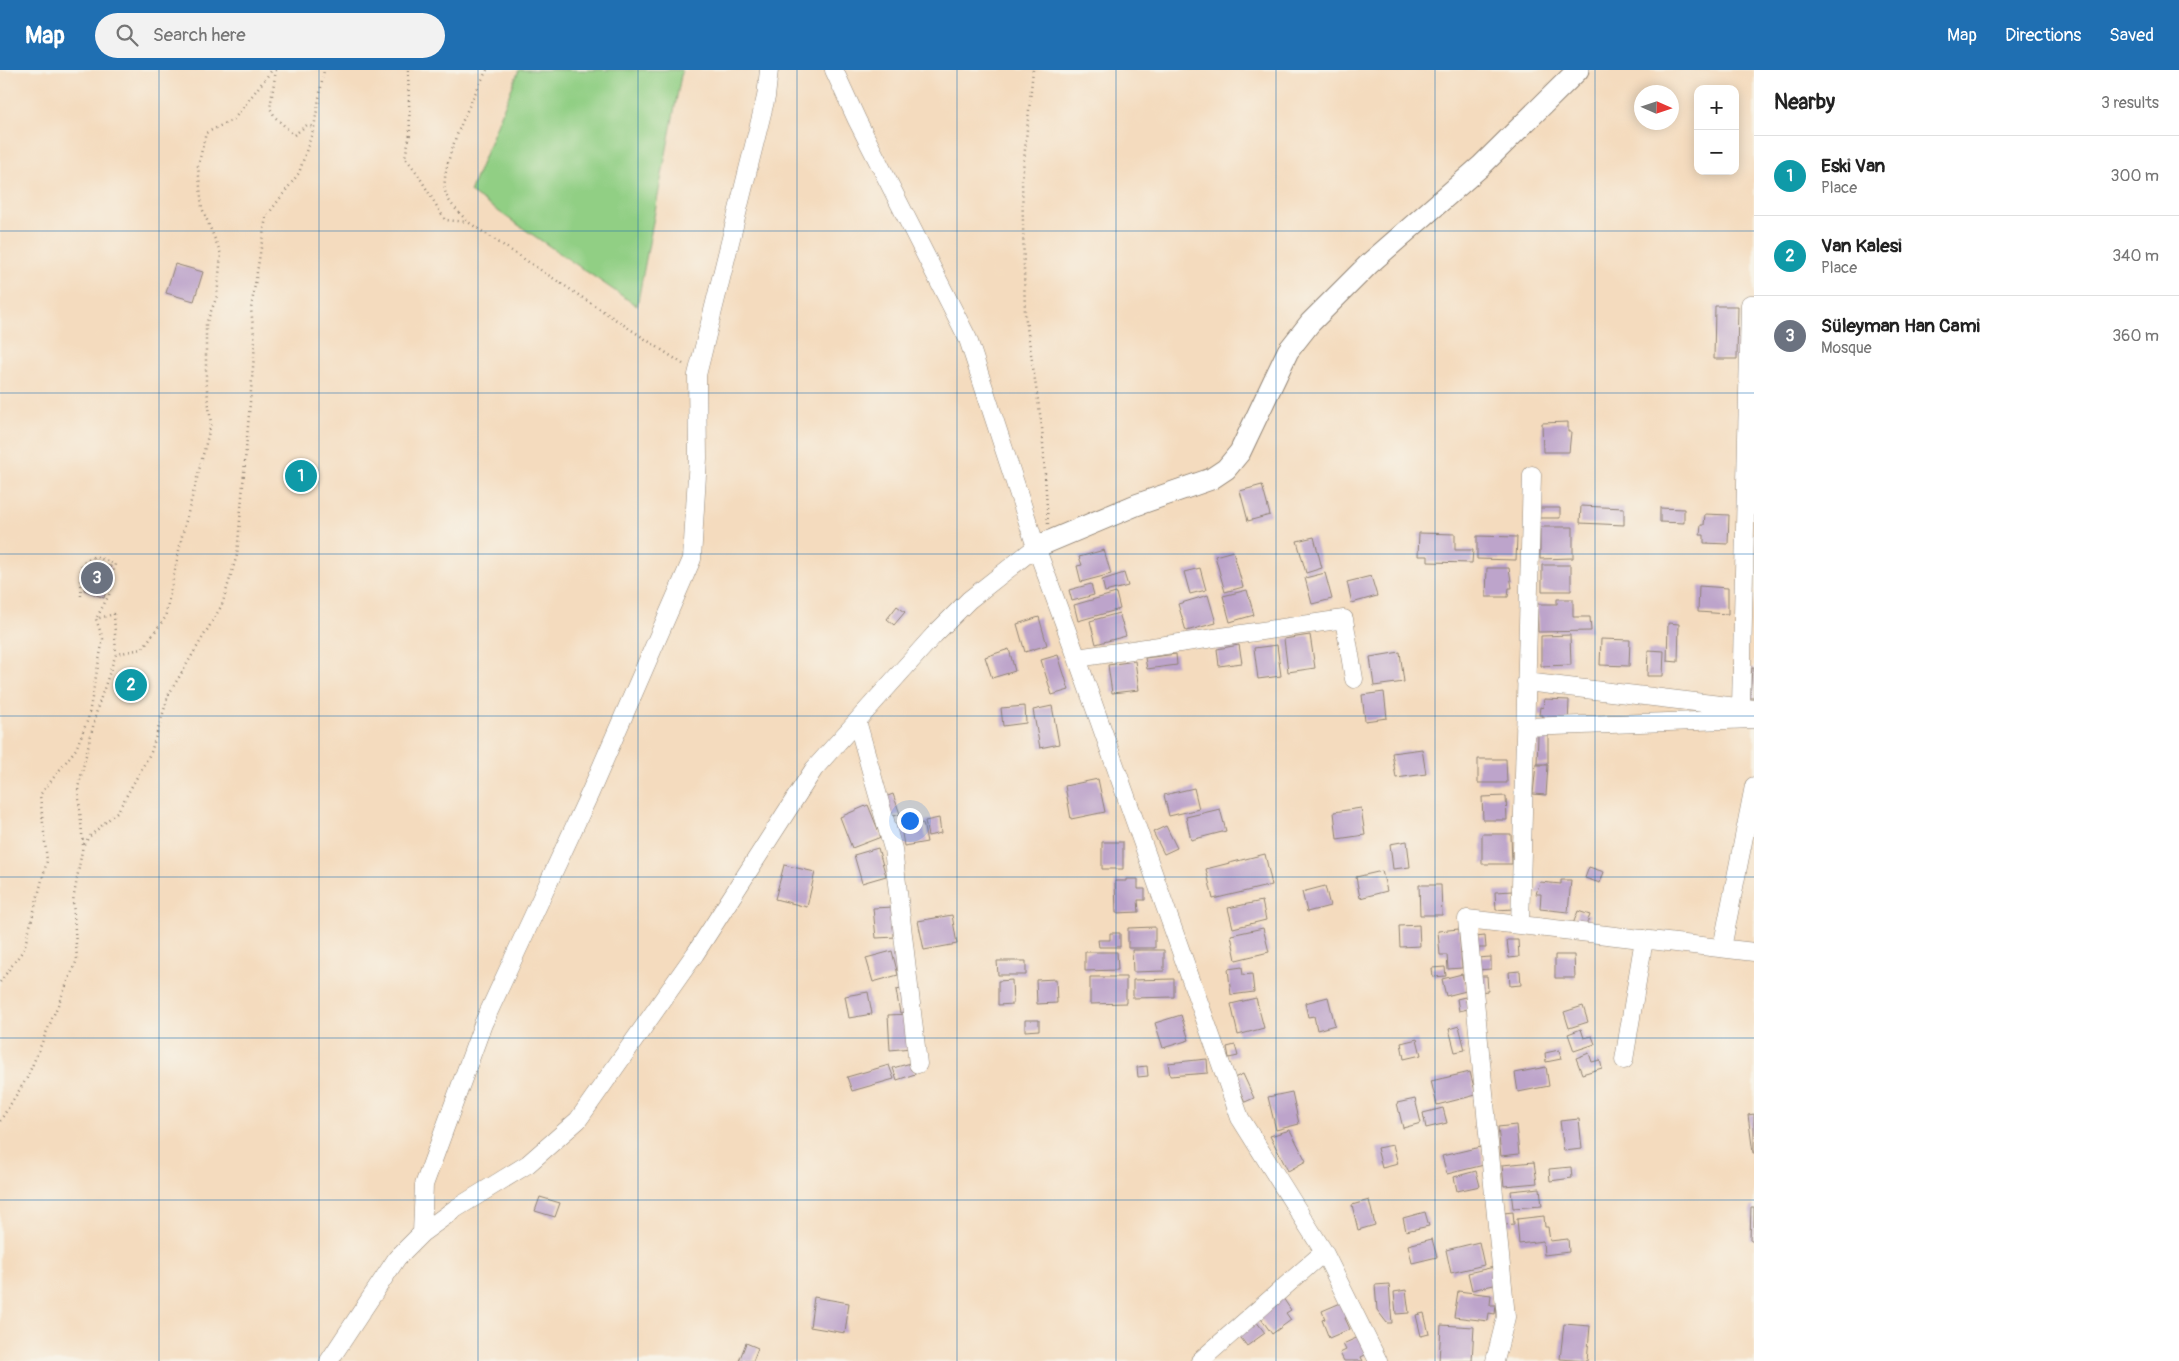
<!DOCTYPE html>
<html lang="en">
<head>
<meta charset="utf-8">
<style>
	body { margin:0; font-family:Pangolin,sans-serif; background:#f2f2f2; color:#222 }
	.controls { position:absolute; right:15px; top:15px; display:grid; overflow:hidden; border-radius:10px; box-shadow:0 2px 12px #0003 }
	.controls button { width:45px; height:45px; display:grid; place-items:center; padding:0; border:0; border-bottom:1px solid #e0e0e0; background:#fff; color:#222; font:25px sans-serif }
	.compass { position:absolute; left:1634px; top:15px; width:45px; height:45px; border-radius:50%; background:#fff; box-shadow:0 2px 12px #0003; rotate:93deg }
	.you { position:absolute; left:909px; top:750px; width:18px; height:18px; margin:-12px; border:4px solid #fff; border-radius:50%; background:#1a73e8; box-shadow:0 0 0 8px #1a73e833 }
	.badge { display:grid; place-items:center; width:32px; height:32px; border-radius:50%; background:#1f6fb2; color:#fff; font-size:16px; font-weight:700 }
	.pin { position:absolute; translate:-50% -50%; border:2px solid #fff; box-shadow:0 1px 5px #0006 }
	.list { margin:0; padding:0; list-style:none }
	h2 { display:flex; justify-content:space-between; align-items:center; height:65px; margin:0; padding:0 20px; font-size:21px }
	h2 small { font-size:16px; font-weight:400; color:#767676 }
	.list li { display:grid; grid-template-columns:32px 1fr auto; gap:15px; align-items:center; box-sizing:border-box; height:80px; padding:0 20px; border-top:1px solid #e0e0e0 }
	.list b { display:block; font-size:19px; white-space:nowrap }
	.list p { margin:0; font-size:16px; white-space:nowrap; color:#767676 }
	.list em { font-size:16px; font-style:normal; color:#767676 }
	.icon { flex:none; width:28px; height:28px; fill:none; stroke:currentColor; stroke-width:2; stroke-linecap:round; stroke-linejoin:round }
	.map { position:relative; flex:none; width:1754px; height:1291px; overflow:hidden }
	header { display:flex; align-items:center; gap:30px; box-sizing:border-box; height:70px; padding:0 25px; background:#1f6fb2; color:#fff }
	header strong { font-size:24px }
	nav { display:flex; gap:28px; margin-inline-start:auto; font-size:18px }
	.search { width:350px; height:45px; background:#f2f2f2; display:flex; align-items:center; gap:12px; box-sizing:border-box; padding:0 18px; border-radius:28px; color:#767676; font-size:19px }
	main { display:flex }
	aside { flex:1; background:#fff }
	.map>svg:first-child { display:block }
	.green { fill:#91cf84; stroke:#5e7d58 }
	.building { fill:#bda4cb }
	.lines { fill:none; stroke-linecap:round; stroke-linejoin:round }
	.minor-casing { stroke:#908374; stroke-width:19 }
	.tertiary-casing { stroke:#908374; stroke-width:23 }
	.path { stroke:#908374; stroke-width:2.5; stroke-dasharray:1 4; stroke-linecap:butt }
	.minor { stroke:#fff; stroke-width:18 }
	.tertiary { stroke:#fff; stroke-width:21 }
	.grid { fill:none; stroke:#1f6fb2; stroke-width:1; stroke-opacity:0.55 }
</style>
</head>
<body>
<header>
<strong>Map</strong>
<div class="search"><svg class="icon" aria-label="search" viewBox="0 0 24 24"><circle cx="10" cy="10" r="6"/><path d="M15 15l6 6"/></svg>Search here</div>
<nav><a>Map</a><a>Directions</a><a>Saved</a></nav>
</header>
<main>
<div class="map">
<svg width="1754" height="1291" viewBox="0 0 1754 1291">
	<rect width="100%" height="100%" fill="#f7f3e8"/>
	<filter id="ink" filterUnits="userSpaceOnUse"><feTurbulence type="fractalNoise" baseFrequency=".02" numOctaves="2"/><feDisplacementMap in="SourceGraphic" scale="10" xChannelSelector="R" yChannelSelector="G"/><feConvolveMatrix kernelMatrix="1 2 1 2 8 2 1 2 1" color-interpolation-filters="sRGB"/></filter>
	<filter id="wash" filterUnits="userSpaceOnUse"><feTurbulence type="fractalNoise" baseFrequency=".0096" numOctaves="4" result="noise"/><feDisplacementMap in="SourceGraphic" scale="20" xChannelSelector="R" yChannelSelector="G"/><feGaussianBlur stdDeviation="1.12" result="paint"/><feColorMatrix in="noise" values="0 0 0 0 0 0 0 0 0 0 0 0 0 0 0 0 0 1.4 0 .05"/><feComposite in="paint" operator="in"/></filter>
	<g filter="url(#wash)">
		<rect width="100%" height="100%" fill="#f4dbbe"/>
		<!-- green -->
		<path class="green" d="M519 0H682L637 236 470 122Z"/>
		<g id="blocks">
			<!-- building -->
			<path class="building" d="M175 194 203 202 194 231 166 223Z
				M1715 236H1738L1737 289H1714Z
				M1568 352V362H1571L1569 382H1543L1542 353Z
				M1262 415 1270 445 1248 451 1240 421Z
				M1581 436 1624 438V455L1580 453Z
				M1538 438H1560V448H1538Z
				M1660 438 1684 439V453L1660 452Z
				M1705 444 1729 445 1728 474 1704 473V465H1700L1701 455H1704Z
				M1540 457H1573V488L1540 489Z
				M1419 463 1455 464V480H1473L1472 493 1428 492V486H1418Z
				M1477 466 1517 467 1516 490 1477 489Z
				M1314 467 1322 498 1306 503 1297 471Z
				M1104 480 1111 504 1081 512 1077 496 1082 495 1079 487Z
				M1233 481 1243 517 1225 522 1215 486Z
				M90 494 111 496 104 528 84 520Z
				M1542 495H1571V521H1542Z
				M1200 498 1206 520 1190 524 1184 502Z
				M1487 498H1509L1512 518H1509L1508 527H1486Z
				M1124 503 1128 516 1105 522 1102 510Z
				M1325 503 1332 529 1312 534 1305 508Z
				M1371 506 1377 526 1352 533 1347 512Z
				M1091 514 1094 525 1072 531 1069 520Z
				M1699 516 1728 518V544L1698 542Z
				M1247 520 1254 545 1230 552 1223 526Z
				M1116 523 1120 539 1078 551 1074 535Z
				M1208 525 1216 553 1186 561 1178 534Z
				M1557 529H1573V547H1590L1591 561 1538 562 1537 534H1557Z
				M897 536 905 542 894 555 887 549Z
				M1119 543 1126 566 1096 574 1090 551Z
				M1039 547 1047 575 1025 582 1017 554Z
				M1668 553 1679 554 1678 592 1667 591Z
				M1310 565 1315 598 1288 602 1284 569Z
				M1570 565 1571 595 1541 596V566Z
				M1601 569 1630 570 1629 596 1600 595Z
				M1239 575 1242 593 1219 596 1217 579Z
				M1277 575 1281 606 1258 609 1254 578Z
				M1009 579 1015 601 992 608 985 587Z
				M1648 580 1664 581 1663 606H1647Z
				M1400 582 1404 612 1374 616 1370 587Z
				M1176 584 1177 595 1147 599 1145 588Z
				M1058 585 1069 620 1052 625 1041 590Z
				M1135 591 1139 620 1112 623 1108 595Z
				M1752 598H1754V628H1750Z
				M1384 622 1387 648 1365 651 1362 625Z
				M1544 629 1569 630 1568 657 1543 651V645H1539L1540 637 1543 638Z
				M1025 636 1026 653 1003 656 1001 638Z
				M1052 636 1059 674 1040 678 1033 640Z
				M1538 665H1548V694H1537Z
				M1422 679 1426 704 1396 708 1392 683Z
				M1478 689H1506L1507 713H1478Z
				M1536 695H1548L1546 725 1533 724Z
				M1098 709 1105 742 1071 749 1065 716Z
				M1194 718 1199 739 1169 746 1164 725Z
				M893 724 900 744 887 748 880 729Z
				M1506 726 1507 750H1483L1482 727Z
				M868 735 881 767 852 778 840 747Z
				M1361 738 1365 765 1337 769 1334 742Z
				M1220 739 1226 761 1191 770 1186 747Z
				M939 748 941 763 928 766 925 751Z
				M923 753 927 772 904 776 901 757Z
				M1166 756 1177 778 1164 784 1153 762Z
				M1482 764H1511L1512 794H1482Z
				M1407 771 1410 797 1393 799 1390 774Z
				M1102 772H1123V799H1102Z
				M878 778 886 806 862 813 854 785Z
				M1265 784 1272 815 1213 829 1206 799Z
				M784 795 815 802 807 837 775 829Z
				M1589 797 1604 802 1600 813 1585 808Z
				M1382 801 1387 821 1360 828 1356 807Z
				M1126 809H1138V819H1145V830H1138L1139 842 1116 843 1115 811H1126Z
				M1561 810H1571L1568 842 1540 839 1541 824H1536L1540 812 1561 814Z
				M1419 815H1441L1442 845H1420Z
				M1325 816 1330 836 1307 842 1302 822Z
				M1513 821V839L1496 840 1495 822Z
				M1262 831 1266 850 1233 858 1228 838Z
				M894 837 896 867 876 868 873 838Z
				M1578 841 1590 845 1585 858 1573 854Z
				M952 845 957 874 924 880 918 851Z
				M1419 855 1420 876 1400 877 1399 856Z
				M1155 857V878H1128V858Z
				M1263 858 1269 882 1236 890 1231 865Z
				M1459 859 1462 898 1448 899 1447 885H1440L1438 861Z
				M1110 863H1120V877H1099L1098 870H1110Z
				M1485 866 1486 878H1476L1475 867Z
				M1507 870H1518L1519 887 1509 888Z
				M1132 880H1164V901L1133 902Z
				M892 881 898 905 873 912 866 888Z
				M1085 882H1117L1118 900 1085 901Z
				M1555 885H1574L1575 908H1555Z
				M1491 887V899L1477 900 1476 888Z
				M997 891H1026V905H998Z
				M1242 897 1243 905 1252 904 1254 922 1231 925 1228 899Z
				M1445 897 1446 906 1433 907 1432 898Z
				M1520 901 1521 915 1510 916 1509 902Z
				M1462 904 1466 921 1446 926 1442 909Z
				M1477 906H1487L1488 921 1478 922Z
				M1090 907H1126V933L1090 934Z
				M1056 909 1057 933 1037 934 1036 910Z
				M1174 909V927L1133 928V910Z
				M1012 910 1013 934 998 935V911Z
				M907 918 911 941 900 943 896 920Z
				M868 922 872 944 849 948 845 926Z
				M1328 927 1335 955 1317 960 1314 946 1308 947 1305 933Z
				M1465 927 1468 939 1459 941 1457 929Z
				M1256 928 1264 958 1238 965 1231 934Z
				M1583 936 1588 952 1569 958 1564 942Z
				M909 944 911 978 890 980 888 945Z
				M1181 945 1189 970 1163 978 1155 953Z
				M1025 950H1039V960L1025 961Z
				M1459 956 1465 980 1455 982 1449 959Z
				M1581 959 1584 968 1592 966 1595 974 1574 981 1568 964Z
				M1417 969 1421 985 1404 989 1401 973Z
				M1235 975 1238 986 1229 988 1227 977Z
				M1559 980 1561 989 1546 992 1545 983Z
				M1589 983 1592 992 1600 990 1602 998 1582 1004 1576 988Z
				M1207 989 1208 1003 1170 1006 1168 993Z
				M911 993 915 1004 897 1010 893 998Z
				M889 995 894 1009 852 1021 847 1007Z
				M1147 996 1148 1006 1138 1007 1137 997Z
				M1546 997 1549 1016 1518 1022 1515 1003Z
				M1470 1002 1476 1025 1437 1035 1431 1011Z
				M1243 1004 1254 1028 1245 1032 1234 1008Z
				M1292 1022 1299 1054 1276 1060 1268 1027Z
				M1415 1029 1421 1053 1403 1058 1397 1033Z
				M1443 1038 1447 1053 1426 1058 1423 1043Z
				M1754 1044V1083H1753L1748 1045Z
				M1579 1049 1582 1079 1564 1081 1560 1051Z
				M1516 1055 1519 1084 1501 1086 1498 1057Z
				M1290 1060 1306 1091 1288 1101 1270 1066Z
				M1393 1075 1398 1094 1382 1098 1377 1078Z
				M1480 1077 1484 1095 1447 1104 1442 1086Z
				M1534 1092 1537 1113 1504 1116 1502 1095Z
				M1571 1097 1572 1108 1550 1111 1549 1099Z
				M1476 1101 1480 1116 1457 1121 1454 1107Z
				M1540 1118 1542 1136 1513 1138 1511 1121Z
				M540 1127 560 1133 555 1147 535 1141Z
				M1369 1130 1375 1155 1358 1160 1352 1135Z
				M1751 1137H1754V1170H1750Z
				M1425 1142 1429 1156 1406 1161 1403 1148Z
				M1513 1142 1514 1154 1505 1155 1504 1143Z
				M1544 1146 1545 1157H1548L1550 1171 1568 1169 1569 1182 1544 1185 1543 1171 1519 1174 1517 1149Z
				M1432 1169 1437 1187 1412 1193 1408 1175Z
				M1479 1172 1484 1195 1451 1203 1446 1180Z
				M1494 1197 1498 1214 1472 1220 1468 1203Z
				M1389 1214 1392 1253H1387L1377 1240 1375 1215Z
				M1406 1220 1409 1243 1396 1244 1394 1222Z
				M1458 1221 1491 1225 1490 1235H1496L1495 1244 1489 1243 1488 1251 1454 1247Z
				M1281 1225 1291 1240 1286 1243 1291 1250 1272 1264 1257 1243Z
				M814 1227 849 1233 845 1263 810 1257Z
				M1343 1232 1349 1246 1345 1248 1350 1259 1329 1268 1322 1250 1325 1249 1322 1241Z
				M1424 1243 1429 1264 1421 1266 1416 1245Z
				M1256 1251 1265 1263 1247 1276 1238 1264Z
				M1564 1254 1590 1256 1587 1291 1560 1289Z
				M1441 1255 1474 1257 1472 1291H1439Z
				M1363 1265 1371 1282 1361 1287 1363 1291H1344L1340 1283 1346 1280 1343 1274Z
				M746 1273 758 1278 753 1291H739Z"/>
		</g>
	</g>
	<g filter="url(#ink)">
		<use href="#blocks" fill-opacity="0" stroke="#908374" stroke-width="1"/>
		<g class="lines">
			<defs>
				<path id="minor" d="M834 0 857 50 968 269 1036 477 1077 588 1240 1048 1324 1182 1378 1291
					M1077 588 1344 549 1354 609
					M1526 612 1754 639
					M1741 637 1750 234H1754
					M857 651 893 779 918 994
					M1525 657 1754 649
					M1520 855 1754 882
					M1722 878 1754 716
					M1624 990 1644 869
					M422 1163 424 1115 483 954 590 723 692 489 698 388 697 305 766 27 769 0
					M329 1291 397 1188 422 1163 455 1139 528 1094 578 1050 695 884 814 699 934 565 969 530 1036 477
					M1200 1291 1324 1182
					M1495 1291 1506 1247 1467 849 1520 855 1532 405"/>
				<path id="tertiary" d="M1036 477 1136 435 1211 409 1226 399 1240 382 1288 281 1310 253 1369 194 1481 96 1578 0"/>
			</defs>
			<!-- minor casing -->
			<use href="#minor" class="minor-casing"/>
			<!-- tertiary casing -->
			<use href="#tertiary" class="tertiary-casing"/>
			<!-- path -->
			<path class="path" d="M276 0 270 38 275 47 294 65 307 55 314 57
				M408 0 410 64 405 87 417 103 445 150 468 152
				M487 0C474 24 437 99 446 124 449 134 461 144 468 152L683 294
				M1033 0 1022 109 1025 244 1042 357 1048 454
				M81 526 80 512 82 493 95 486 115 494 109 525 96 549
				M84 774 89 767 118 741 151 682 169 624 222 535 237 485 255 274 251 239 266 147 299 103 314 57 324 0
				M0 912 24 879 47 791 40 725 76 679 88 649 103 569 96 549 114 544 116 584
				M0 1051 27 1008 77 890 73 831 83 775 78 718 98 636 116 584 142 579 165 548 182 466 211 354 206 311V254L217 226 221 184 202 138 198 96 206 63 234 49 272 0"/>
			<!-- minor -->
			<use href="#minor" class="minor"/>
			<!-- tertiary -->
			<use href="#tertiary" class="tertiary"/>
		</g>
	</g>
	<!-- grid -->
	<path class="grid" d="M159 0V1291M319 0V1291M478 0V1291M638 0V1291M797 0V1291M957 0V1291M1116 0V1291M1276 0V1291M1435 0V1291M1595 0V1291M0 161H1754M0 323H1754M0 484H1754M0 646H1754M0 807H1754M0 968H1754M0 1130H1754"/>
</svg>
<div class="controls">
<button>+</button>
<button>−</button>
</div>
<svg class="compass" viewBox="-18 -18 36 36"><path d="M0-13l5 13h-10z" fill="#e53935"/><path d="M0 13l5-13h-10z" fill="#767676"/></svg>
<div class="you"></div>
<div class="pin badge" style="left:301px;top:406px;background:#0f9aa8">1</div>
<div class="pin badge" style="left:131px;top:615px;background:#0f9aa8">2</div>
<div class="pin badge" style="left:97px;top:508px;background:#6b7280">3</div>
</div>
<aside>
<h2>Nearby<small>3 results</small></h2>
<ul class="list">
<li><span class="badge" style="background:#0f9aa8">1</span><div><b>Eski Van</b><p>Place</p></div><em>300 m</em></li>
<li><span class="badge" style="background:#0f9aa8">2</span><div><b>Van Kalesi</b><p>Place</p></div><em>340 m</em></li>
<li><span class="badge" style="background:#6b7280">3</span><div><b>Süleyman Han Cami</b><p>Mosque</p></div><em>360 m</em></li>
</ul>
</aside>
</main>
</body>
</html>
